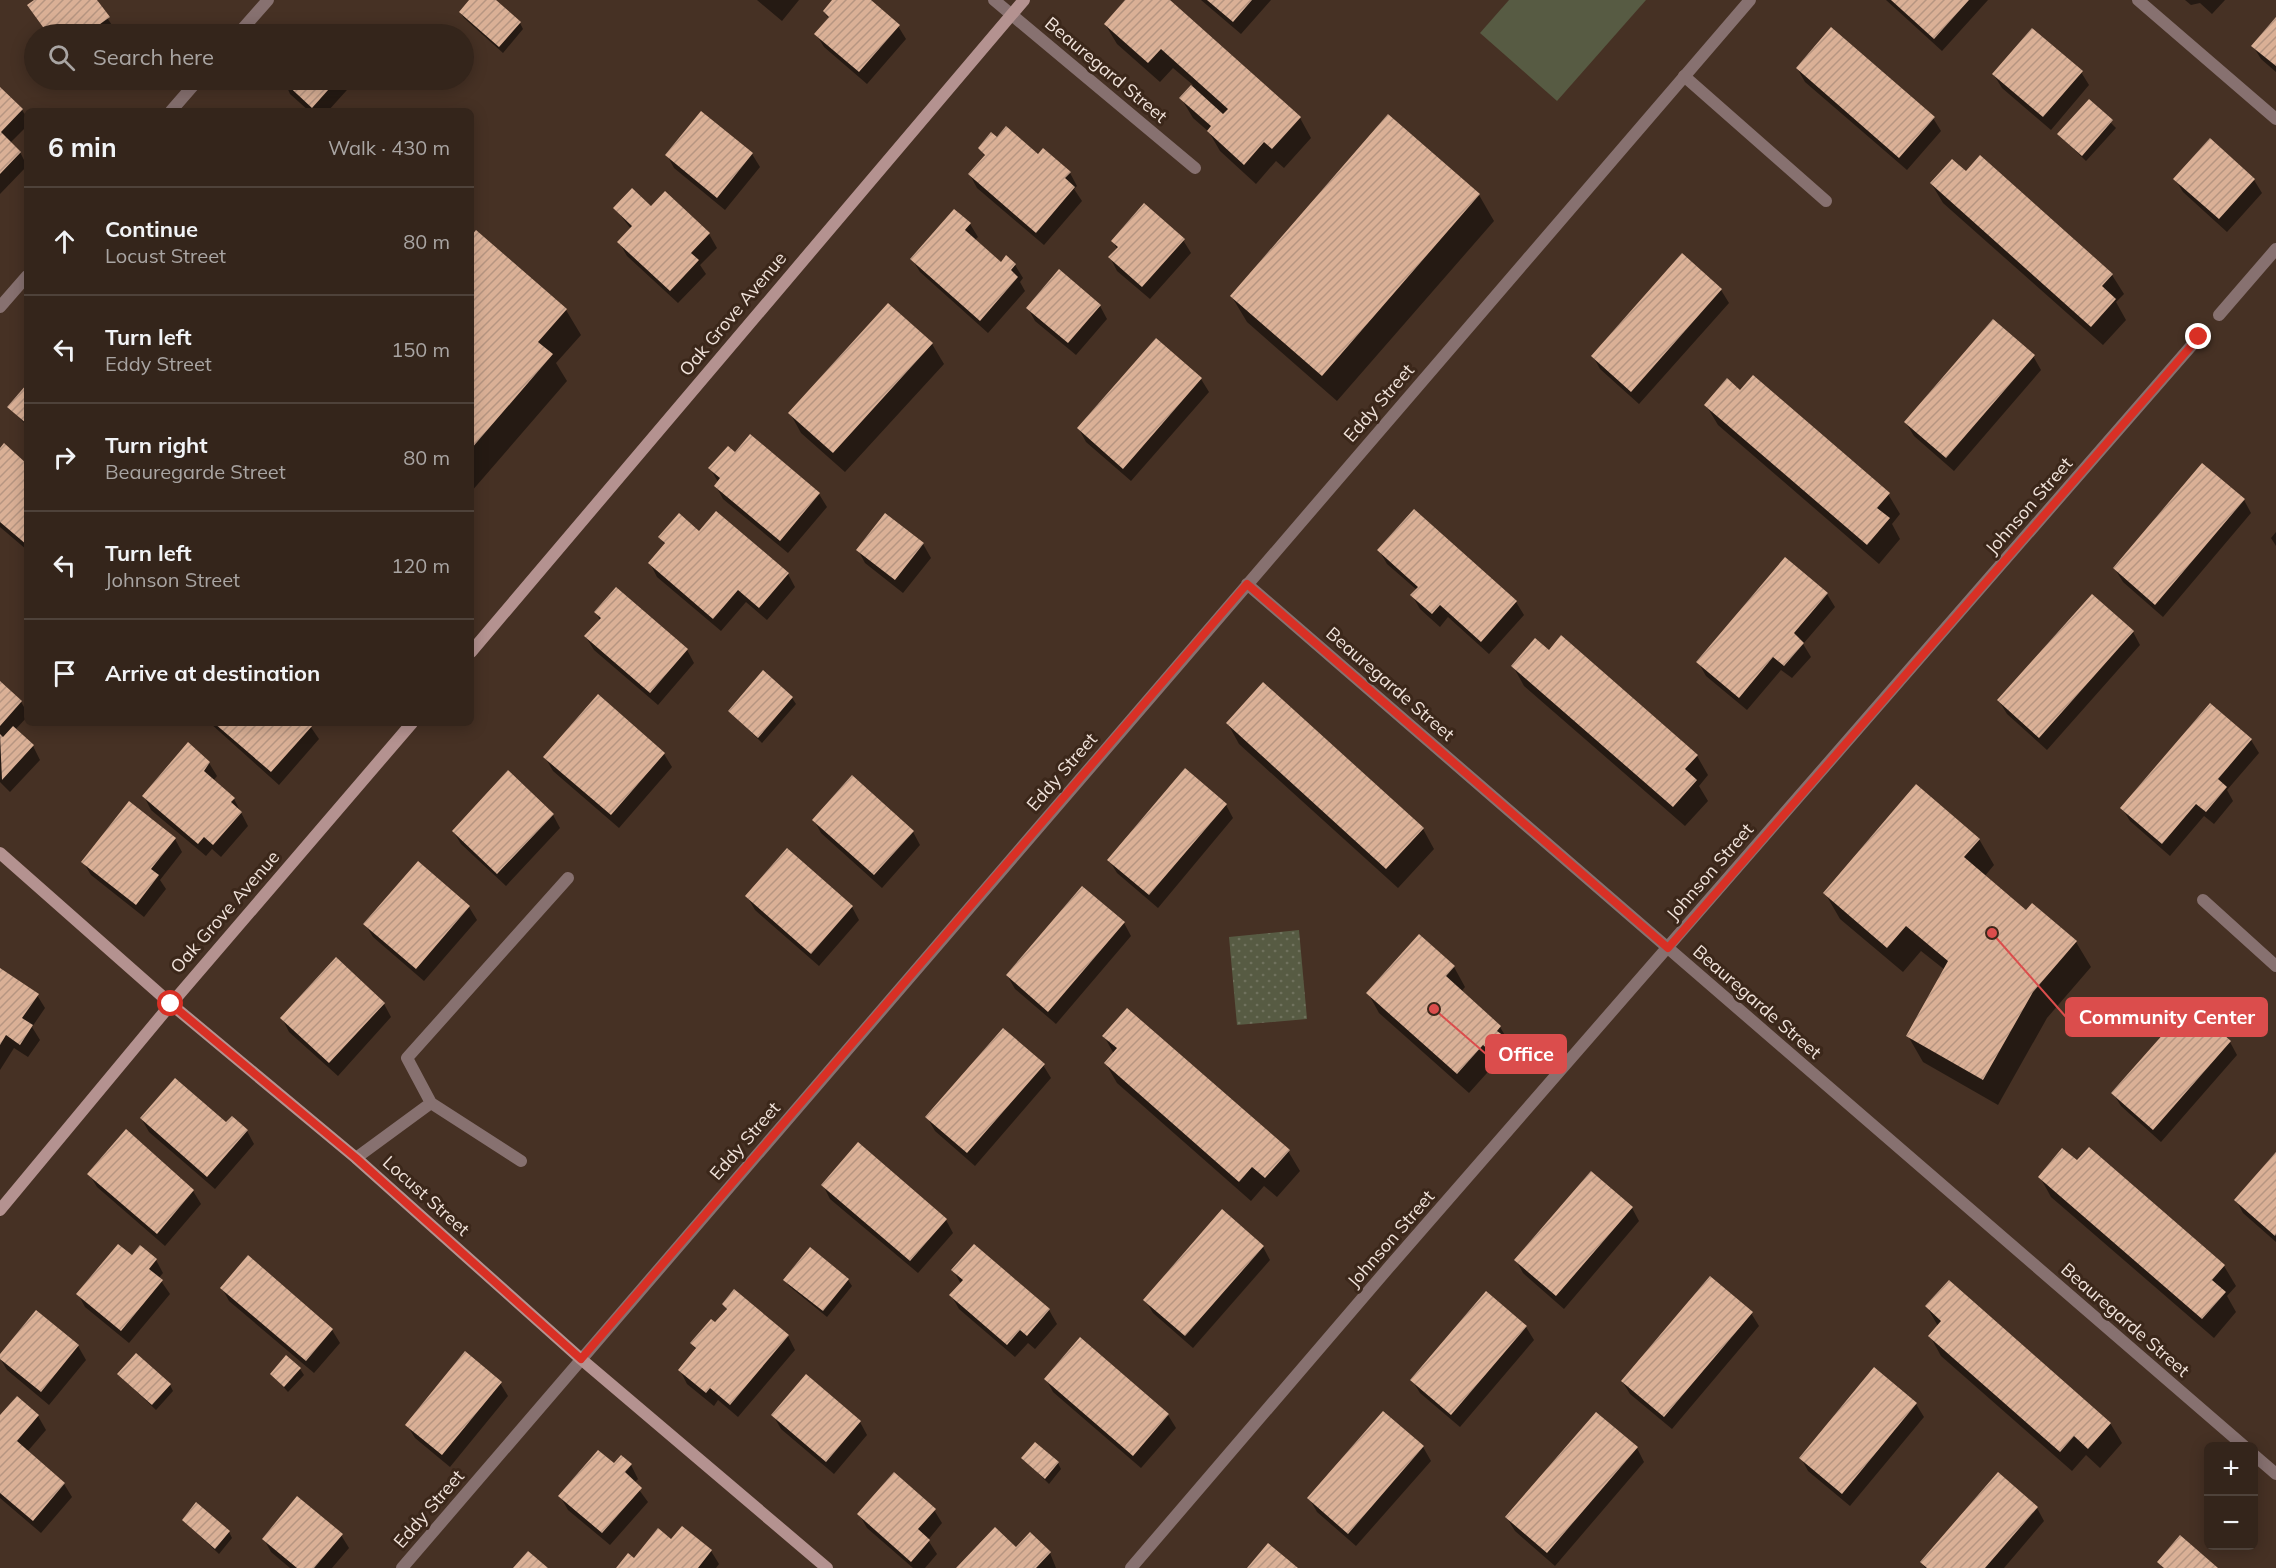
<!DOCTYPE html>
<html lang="en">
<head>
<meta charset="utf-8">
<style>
	body { margin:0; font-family:Mulish,sans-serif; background:#3c2d24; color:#f1f3f6 }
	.controls { position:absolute; right:18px; bottom:18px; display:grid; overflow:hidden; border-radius:9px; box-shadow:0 3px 15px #0003 }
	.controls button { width:54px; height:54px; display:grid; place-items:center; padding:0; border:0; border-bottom:2px solid #4e423a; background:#34251b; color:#f1f3f6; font:30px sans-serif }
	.stop { position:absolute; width:18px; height:18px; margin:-14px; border:4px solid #d93025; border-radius:50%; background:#fff }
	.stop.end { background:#d93025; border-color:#fff; box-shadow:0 2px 6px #0008 }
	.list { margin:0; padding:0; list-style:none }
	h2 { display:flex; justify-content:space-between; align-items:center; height:78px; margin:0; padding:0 24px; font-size:26px }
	h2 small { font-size:20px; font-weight:400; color:#a9a5a3 }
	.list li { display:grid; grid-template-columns:39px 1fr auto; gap:18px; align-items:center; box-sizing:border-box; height:108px; padding:0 24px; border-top:2px solid #4e423a }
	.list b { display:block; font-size:22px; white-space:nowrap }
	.list p { margin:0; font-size:20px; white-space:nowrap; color:#a9a5a3 }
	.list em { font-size:20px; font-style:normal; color:#a9a5a3 }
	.icon { flex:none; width:33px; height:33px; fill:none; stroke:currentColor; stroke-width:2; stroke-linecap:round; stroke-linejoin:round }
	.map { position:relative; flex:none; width:2276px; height:1568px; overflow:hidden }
	.search { position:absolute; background:#34251b; box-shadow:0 3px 15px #0003; left:24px; top:24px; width:450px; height:66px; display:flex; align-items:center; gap:15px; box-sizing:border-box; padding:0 21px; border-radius:33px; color:#a9a5a3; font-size:22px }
	.panel { position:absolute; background:#34251b; box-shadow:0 3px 15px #0003; left:24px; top:108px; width:450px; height:618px; border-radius:9px }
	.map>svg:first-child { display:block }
	.grass { fill:url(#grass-dots) }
	.garden { fill:#575b43 }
	.shadow { fill:#0007 }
	.building { fill:url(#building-hatch) }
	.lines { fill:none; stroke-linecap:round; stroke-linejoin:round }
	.lane { stroke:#877170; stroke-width:12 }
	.street { stroke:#877170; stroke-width:12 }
	.secondary { stroke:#b49290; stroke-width:12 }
	.route { stroke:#d93025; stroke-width:8 }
	.labels { text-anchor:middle; stroke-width:6; stroke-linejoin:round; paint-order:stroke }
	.street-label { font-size:18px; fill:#f1e3db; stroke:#3b271a }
	.leader { fill:none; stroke:#db4d4c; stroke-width:2 }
	.callout-dot { fill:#db4d4c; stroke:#3b271a; stroke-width:2 }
	.callout { fill:#db4d4c; stroke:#db4d4c; stroke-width:2 }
	.callout-label { font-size:20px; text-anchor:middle; font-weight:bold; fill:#fff }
</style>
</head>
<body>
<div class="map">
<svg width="2276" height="1568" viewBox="0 0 2276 1568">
	<defs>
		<pattern id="grass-dots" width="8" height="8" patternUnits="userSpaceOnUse" patternTransform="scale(1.5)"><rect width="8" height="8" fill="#575b43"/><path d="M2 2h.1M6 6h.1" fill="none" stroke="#70725e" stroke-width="1.8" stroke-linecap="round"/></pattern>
		<pattern id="building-hatch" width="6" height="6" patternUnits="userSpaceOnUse" patternTransform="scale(1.5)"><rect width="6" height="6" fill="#dab096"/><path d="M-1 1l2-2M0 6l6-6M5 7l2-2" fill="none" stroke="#b69581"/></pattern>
	</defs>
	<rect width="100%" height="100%" fill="#463124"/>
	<!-- grass -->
	<path class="grass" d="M1299 930 1307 1019 1237 1025 1229 937Z"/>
	<!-- garden -->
	<path class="garden" d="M1509 0H1646L1557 101 1480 33Z"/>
	<!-- shadow -->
	<path class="shadow" d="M37 0H95L116 31 112 34H48L29 6Z
		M471 0H494L520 23 523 29 503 53 464 18 460 12Z
		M757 0H799L782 21Z
		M834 0H869L898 26 906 39 867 84 824 47 816 34 829 19 824 12Z
		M1127 0H1168L1300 118 1311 138 1284 168 1276 161 1256 184 1220 151 1209 132 1193 118 1181 98 1193 85 1173 68 1160 82 1117 44 1105 24Z
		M1201 0H1271L1241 34Z
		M1886 0H1988L1942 51Z
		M2185 0H2225L2212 14 2200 3 2191 5Z
		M2276 20V72L2261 59 2253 46Z
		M1797 68 1933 118 1941 131 1907 170 1805 82Z
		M2081 72 2089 85 2051 130 2002 88 1994 75Z
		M284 80H356L328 111H309L290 94Z
		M0 89 22 110 27 118V126L10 143 20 152 27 166 0 194Z
		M2089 101 2116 128 2086 161 2059 135Z
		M701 113 752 154 760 167 725 210 674 168 667 155Z
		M997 139 1070 173 1077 186 1074 189 1082 201 1044 245 977 188 970 175 985 157 980 148Z
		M1966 173 2112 275 2124 294 2116 302 2126 320 2103 345 1943 203 1931 183Z
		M2175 179 2254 180 2262 193 2227 232 2183 192Z
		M665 193 709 234 717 248 700 265 706 274 678 303 627 256 619 242 631 229 615 208H651Z
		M1479 195 1494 221 1337 401 1247 322 1232 297Z
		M970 224 978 237 974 241 1001 264 1015 265 1023 278 1020 282 1025 291 988 333 920 272 912 259Z
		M471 238 566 310 581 335 556 363 567 381 471 492Z
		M1183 240 1191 253 1150 299 1117 271 1110 257 1117 249 1113 241Z
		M1721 290 1729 303 1639 404 1600 369 1593 356Z
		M1100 306 1107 319 1076 355 1035 321 1028 308Z
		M932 344 944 364 845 472 801 433 790 413Z
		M2033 356 2041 370 1954 471 1914 436 1906 423Z
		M1201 379 1209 392 1131 481 1086 442 1079 429Z
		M27 386V426L9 407Z
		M1706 405 1888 494 1900 514 1892 524 1900 539 1879 564 1718 425Z
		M751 436 819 494 827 507 788 553 723 499 716 486 718 482 710 468 735 454Z
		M0 450 27 466V550L0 527Z
		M2244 500 2251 513 2163 617 2123 582 2115 569Z
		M1414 511 1516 602 1524 615 1489 654 1448 617 1440 627 1420 609 1412 595 1417 590 1387 564 1379 550Z
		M885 515 923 544 931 558 903 593 865 563 858 550Z
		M2276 532V546L2271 538Z
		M699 533 788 574 795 587 767 620 746 602 721 631 657 577 650 563 665 545 660 537Z
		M1827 594 1835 607 1803 644 1811 657 1792 678 1781 670 1747 710 1706 676 1698 662Z
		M596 613 687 650 694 663 658 705 594 650 586 637 600 620Z
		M2133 632 2140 645 2047 750 2007 714 1999 701Z
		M1549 652 1697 756 1708 775 1699 786 1708 801 1685 826 1524 686 1513 666Z
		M0 683 21 702 27 712V717L15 730 33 746 40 760 10 792 0 782Z
		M792 698 796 704 762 743 730 711Z
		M210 723H308L319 739 279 785Z
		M1228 724 1423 829 1434 849 1398 888 1239 744Z
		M2251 740 2259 753 2227 790 2233 801 2214 824 2204 816 2170 856 2130 821 2122 808Z
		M188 744 209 763 217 776 213 781 234 799 248 826 221 857 212 849 206 856 151 810 144 796Z
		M664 754 672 767 619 828 553 771 545 757Z
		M1226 805 1233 818 1158 908 1117 873 1109 860Z
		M553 815 560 828 506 886 461 844 453 831Z
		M814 820 913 832 920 845 882 888 821 833Z
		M175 839 182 852 160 880 166 889 144 917 91 875 83 862Z
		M1979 839 1994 865 1984 877 2026 912 2076 942 2091 967 2047 1018 1998 1105 1923 1062 1908 1036 1945 970 1921 951 1903 972 1840 919 1825 893Z
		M418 863 469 907 477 920 424 981 373 937 365 924Z
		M747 896 852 907 859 920 819 966 755 910Z
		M1124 923 1131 936 1056 1024 1015 989 1007 975Z
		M1454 967 1465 987 1461 992 1500 1027 1512 1047 1509 1049 1514 1057 1502 1070 1495 1064 1469 1093 1379 1013 1368 993Z
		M0 970 37 995 45 1008 32 1027 40 1040 28 1057 14 1048 0 1070Z
		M384 1004 391 1017 338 1076 289 1032 282 1018Z
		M1104 1036 1288 1151 1300 1171 1277 1197 1264 1186 1251 1201 1117 1083 1106 1064 1114 1054Z
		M2230 1042 2237 1055 2161 1142 2121 1106 2113 1093Z
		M1043 1065 1051 1078 975 1166 935 1131 927 1117Z
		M141 1118 226 1125 247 1131 254 1144 215 1189 149 1132Z
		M2089 1149 2224 1266 2236 1286 2227 1296 2236 1312 2214 1338 2051 1197 2040 1177 2077 1162Z
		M2276 1154V1242L2243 1213 2236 1200Z
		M89 1174 193 1191 201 1204 165 1246 97 1187Z
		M823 1185 946 1220 953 1233 918 1273 830 1199Z
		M1632 1208 1639 1221 1564 1309 1523 1273 1516 1260Z
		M975 1246 1049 1310 1057 1324 1035 1349 1028 1343 1015 1357 959 1309 951 1295 961 1284 953 1270Z
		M1263 1247 1270 1260 1193 1348 1153 1313 1145 1300Z
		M132 1257 156 1260 163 1273 159 1278 170 1294 129 1343 85 1307 78 1294Z
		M785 1280H848L852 1286 827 1317 789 1286Z
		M222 1288 332 1330 340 1343 314 1373 229 1301Z
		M724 1305 788 1336 795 1350 738 1417 718 1400 714 1406 687 1384 680 1370 696 1351 692 1343 727 1311Z
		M1927 1307 2110 1423 2122 1443 2100 1468 2086 1455 2072 1471 1941 1356 1930 1336 1938 1326Z
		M36 1312 78 1346 86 1360 49 1405 7 1370 0 1358Z
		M1751 1313 1759 1326 1672 1429 1630 1394 1622 1381Z
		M1526 1327 1534 1340 1460 1427 1420 1393 1412 1380Z
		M300 1369 304 1375 288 1392 272 1374Z
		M119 1375 170 1385 173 1391 156 1410Z
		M1046 1379 1168 1415 1176 1428 1141 1468 1053 1392Z
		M500 1383 508 1396 450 1467 415 1438 407 1425Z
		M17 1398 38 1416 46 1430 27 1452 64 1484 72 1497 41 1533 0 1498V1416Z
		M1916 1404 1924 1417 1850 1506 1808 1471 1801 1458Z
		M1383 1413 1423 1447 1431 1461 1356 1546 1317 1512 1309 1498Z
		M1596 1414 1637 1448 1644 1462 1555 1566 1515 1531 1507 1518Z
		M773 1415 860 1422 867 1435 834 1474 781 1429Z
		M1023 1458 1058 1463 1061 1469 1049 1484Z
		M631 1465 638 1479 634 1483 648 1502 610 1545 568 1510 560 1496 614 1466Z
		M2037 1508 2044 1521 2004 1568H1925L1922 1563Z
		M934 1510 942 1523 928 1540 937 1554 925 1568H913L867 1528 859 1514Z
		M183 1520 229 1532 232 1538 219 1554Z
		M1030 1534 1050 1553 1056 1568H958L1016 1549Z
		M341 1535 349 1548 332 1568H290L271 1552 264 1539Z
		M672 1541 711 1551 719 1564 716 1568H618Z"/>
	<!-- building -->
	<path class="building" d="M34 0H97L110 17 86 34H48L27 5Z
		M469 0H496L521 22 499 47 459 12Z
		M832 0H871L900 25 859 72 814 34 829 17 823 11Z
		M1125 0H1170L1301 117 1272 149 1264 142 1244 165 1207 131 1211 126 1179 98 1191 85 1223 114 1228 109 1161 49 1148 63 1104 24Z
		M1207 0H1252L1233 22Z
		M1891 0H1969L1934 39Z
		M2276 17V66L2251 46Z
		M1831 27 1935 117 1899 158 1796 68Z
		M2032 28 2083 71 2043 117 1992 74Z
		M282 80H337L312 108Z
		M0 87 23 109 1 132 21 152 0 174Z
		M2089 99 2113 120 2082 156 2057 134Z
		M701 111 753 153 717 198 665 155Z
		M1388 114 1480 194 1322 376 1230 296Z
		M1006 126 1038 154 1043 148 1071 172 1065 178 1075 187 1036 233 968 174 985 155 978 148 991 132 997 137Z
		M2210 138 2255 179 2219 219 2173 179Z
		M1980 155 2113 274 2102 286 2116 299 2091 327 1930 183 1952 159 1966 171Z
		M632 188 651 206 665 191 710 233 691 253 699 260 670 291 617 242 632 226 613 208Z
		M1144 203 1185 239 1142 287 1108 257 1118 247 1111 241Z
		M954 209 971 223 965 230 1001 262 1006 255 1016 264 1011 270 1018 277 980 321 910 259Z
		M476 230 567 309 538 342 553 354 471 449V236Z
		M1682 253 1722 289 1631 392 1591 356Z
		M1059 269 1101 305 1068 343 1026 308Z
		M888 303 933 343 833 453 788 413Z
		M1993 319 2035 355 1946 458 1904 422Z
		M1156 338 1202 378 1123 469 1077 428Z
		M1753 375 1890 493 1877 508 1890 518 1867 545 1704 405 1727 378 1740 390Z
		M27 384V424L7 407Z
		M750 434 820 493 780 541 714 486 720 478 708 468 728 446 735 452Z
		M4 443 27 464V545L0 522V448Z
		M2202 463 2245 499 2155 605 2113 568Z
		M1414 509 1517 601 1481 642 1440 605 1432 614 1410 595 1418 587 1377 550Z
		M716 511 789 573 759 608 738 590 713 619 648 563 665 543 658 537 679 513 699 531Z
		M885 513 924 543 895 580 856 550Z
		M1785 557 1828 593 1794 633 1804 643 1784 666 1773 657 1739 698 1696 662Z
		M616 587 688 649 650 693 584 636 601 618 594 612Z
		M2092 594 2134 631 2039 738 1997 700Z
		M1561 635 1698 755 1685 769 1697 780 1673 807 1511 666 1535 638 1549 650Z
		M763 670 793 697 758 738 728 711Z
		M0 681 22 701 0 726Z
		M1263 682 1424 828 1386 869 1226 723Z
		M598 694 665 753 611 815 543 757Z
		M2210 703 2252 739 2218 779 2227 787 2206 812 2196 804 2162 844 2120 808Z
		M214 723H310L313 725 271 772Z
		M13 726 34 745 2 780 0 734 3 737Z
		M188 742 210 762 204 771 235 798 231 802 242 812 213 845 204 837 198 844 142 796Z
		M1185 768 1227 804 1149 895 1107 860Z
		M508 770 554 814 497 874 452 831Z
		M852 775 914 831 874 875 812 820Z
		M1916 784 1980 839 1964 857 2026 910 2032 903 2077 941 2033 992 1983 1080 1906 1036 1948 961 1906 926 1887 948 1823 893Z
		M129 801 176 838 151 869 159 875 136 905 81 862Z
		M787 848 853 906 811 954 745 896Z
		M418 861 470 906 416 969 363 924Z
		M1082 886 1125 922 1048 1012 1006 975Z
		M1419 934 1455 966 1446 976 1501 1026 1497 1031 1504 1036 1490 1051 1483 1045 1457 1074 1366 993Z
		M336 957 385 1003 329 1063 280 1018Z
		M0 968 39 994 22 1018 33 1025 20 1045 6 1035 0 1045Z
		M2189 1005 2231 1041 2153 1130 2111 1093Z
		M1127 1008 1290 1150 1265 1178 1252 1167 1239 1182 1104 1063 1117 1048 1102 1036Z
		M1003 1028 1045 1064 967 1153 925 1117Z
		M175 1078 226 1122 232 1116 248 1130 207 1177 140 1118Z
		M126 1129 194 1190 157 1234 87 1174Z
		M858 1142 947 1219 910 1261 821 1185Z
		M2089 1147 2225 1265 2212 1280 2226 1292 2202 1319 2038 1177 2062 1148 2077 1160Z
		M2276 1152V1234L2275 1236 2234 1200Z
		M1591 1171 1633 1207 1556 1296 1514 1260Z
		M1222 1209 1264 1246 1185 1336 1143 1300Z
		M118 1244 132 1255 140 1245 157 1259 149 1269 163 1280 121 1331 76 1294Z
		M974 1244 1050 1309 1027 1336 1020 1330 1007 1345 949 1295 963 1280 951 1270Z
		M810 1247 849 1279 823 1311 783 1280Z
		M248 1255 333 1329 306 1361 220 1288Z
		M1710 1276 1753 1312 1664 1417 1621 1381Z
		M1949 1280 2111 1423 2088 1449 2074 1436 2060 1452 1928 1336 1941 1321 1925 1306Z
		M734 1289 789 1335 730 1405 710 1388 706 1393 678 1370 696 1348 690 1343 711 1319 715 1322 727 1309 722 1304Z
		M1486 1291 1527 1326 1451 1415 1410 1380Z
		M36 1310 79 1345 41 1392 0 1359V1354Z
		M1080 1337 1169 1414 1133 1456 1044 1379Z
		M465 1351 502 1382 442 1455 405 1425Z
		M136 1353 171 1384 152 1405 117 1374Z
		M286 1355 301 1368 284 1387 270 1374Z
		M1874 1367 1917 1403 1842 1494 1799 1458Z
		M806 1374 861 1421 826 1462 771 1415Z
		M17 1396 39 1415 17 1441 65 1483 33 1521 0 1493V1415Z
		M1383 1411 1424 1446 1348 1534 1307 1498Z
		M1596 1412 1638 1447 1547 1553 1505 1517Z
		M1035 1442 1059 1462 1045 1479 1021 1458Z
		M598 1450 614 1463 621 1455 632 1464 625 1472 642 1488 602 1533 558 1496Z
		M894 1472 936 1509 918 1529 930 1540 911 1562 857 1514Z
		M1998 1472 2038 1507 1985 1568H1927L1920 1562Z
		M297 1496 343 1534 314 1568H297L262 1539Z
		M196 1502 230 1531 215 1549 182 1520Z
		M682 1526 712 1550 698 1568H616L628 1553 634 1558 658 1528 671 1539Z
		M995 1527 1016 1547 1030 1532 1051 1552 1036 1568H956Z
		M2180 1535 2218 1568H2164L2157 1562Z
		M1268 1543 1298 1568H1247Z
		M528 1551 548 1568H513Z"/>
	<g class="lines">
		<!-- lane -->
		<path class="lane" d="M1684 76 1826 201
			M2203 900 2276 966
			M431 1103 521 1161
			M356 1158 431 1103 407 1058 568 878"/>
		<!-- street -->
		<path class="street" d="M994 0 1195 168
			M2138 0 2276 119
			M238 34 268 0
			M171 111 198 80
			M0 307 27 276
			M2219 315 2276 249
			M1247 584 2244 1446
			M2254 1455 2276 1474
			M402 1568 1750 0
			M1131 1568 1390 1266 2199 337"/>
		<!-- secondary -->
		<path class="secondary" d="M471 652 1024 0
			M0 853 171 1004 356 1158 581 1359 827 1568
			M0 1210 171 1004 412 723"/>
	</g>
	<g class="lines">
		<!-- route -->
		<path class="route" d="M171 1004 356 1158 581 1359 1247 584 1668 948 2199 337"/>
	</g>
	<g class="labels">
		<!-- street labels -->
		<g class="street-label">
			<text transform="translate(1106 70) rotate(40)" y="6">Beauregard Street</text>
			<text transform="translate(733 314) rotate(-50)" y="6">Oak Grove Avenue</text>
			<text transform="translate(1379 403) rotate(-49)" y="6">Eddy Street</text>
			<text transform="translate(2029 506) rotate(-49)" y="6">Johnson Street</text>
			<text transform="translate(1390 684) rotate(41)" y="6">Beauregarde Street</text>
			<text transform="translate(1062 772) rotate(-49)" y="6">Eddy Street</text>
			<text transform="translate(1710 872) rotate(-49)" y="6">Johnson Street</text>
			<text transform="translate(225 912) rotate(-49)" y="6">Oak Grove Avenue</text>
			<text transform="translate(1757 1002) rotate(41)" y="6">Beauregarde Street</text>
			<text transform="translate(745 1141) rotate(-49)" y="6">Eddy Street</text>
			<text transform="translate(426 1196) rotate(42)" y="6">Locust Street</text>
			<text transform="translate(1391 1239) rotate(-49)" y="6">Johnson Street</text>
			<text transform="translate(2125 1320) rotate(41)" y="6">Beauregarde Street</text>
			<text transform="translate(429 1509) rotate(-49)" y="6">Eddy Street</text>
		</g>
	</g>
	<!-- callouts -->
	<path class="leader" d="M1992 933L2066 1017M1434 1009L1486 1054"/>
	<g class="callout-dot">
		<circle cx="1992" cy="933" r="6"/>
		<circle cx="1434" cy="1009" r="6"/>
	</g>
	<g class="callout">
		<rect x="2066" y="998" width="201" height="38" rx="6"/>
		<rect x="1486" y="1035" width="80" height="38" rx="6"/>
	</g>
	<g class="callout-label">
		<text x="2167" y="1024">Community Center</text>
		<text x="1526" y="1061">Office</text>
	</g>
</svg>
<div class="controls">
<button>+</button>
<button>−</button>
</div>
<div class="stop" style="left:171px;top:1004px"></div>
<div class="stop end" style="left:2199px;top:337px"></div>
<div class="search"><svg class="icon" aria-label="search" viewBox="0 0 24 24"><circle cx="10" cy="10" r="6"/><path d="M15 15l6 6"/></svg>Search here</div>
<section class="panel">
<h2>6 min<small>Walk · 430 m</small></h2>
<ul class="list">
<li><svg class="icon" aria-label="ahead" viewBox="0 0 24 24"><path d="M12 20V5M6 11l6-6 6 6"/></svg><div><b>Continue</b><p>Locust Street</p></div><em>80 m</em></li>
<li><svg class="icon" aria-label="left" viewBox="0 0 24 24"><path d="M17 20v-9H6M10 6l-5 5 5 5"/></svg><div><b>Turn left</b><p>Eddy Street</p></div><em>150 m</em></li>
<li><svg class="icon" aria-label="right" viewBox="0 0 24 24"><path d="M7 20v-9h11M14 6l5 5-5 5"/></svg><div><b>Turn right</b><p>Beauregarde Street</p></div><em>80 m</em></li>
<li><svg class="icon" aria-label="left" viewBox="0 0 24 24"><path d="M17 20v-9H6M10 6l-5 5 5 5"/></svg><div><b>Turn left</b><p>Johnson Street</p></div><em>120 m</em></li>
<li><svg class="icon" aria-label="arrive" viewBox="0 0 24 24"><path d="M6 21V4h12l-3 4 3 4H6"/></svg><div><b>Arrive at destination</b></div></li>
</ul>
</section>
</div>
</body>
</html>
